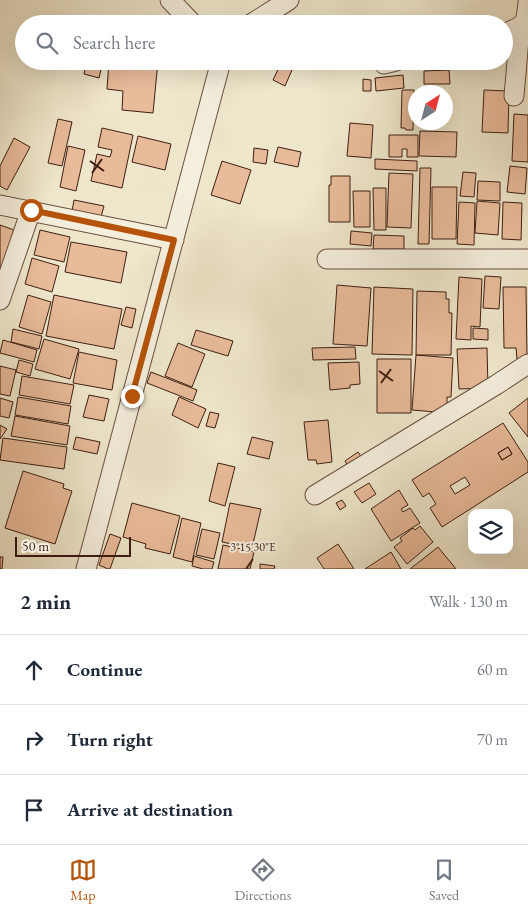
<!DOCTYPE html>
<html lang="en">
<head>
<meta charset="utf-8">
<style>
	body { margin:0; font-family:"EB Garamond",serif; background:#f6f6f7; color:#1f2937 }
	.controls { position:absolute; right:15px; bottom:15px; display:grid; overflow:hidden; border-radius:10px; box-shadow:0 5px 20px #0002 }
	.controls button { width:45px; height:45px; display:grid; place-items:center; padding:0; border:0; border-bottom:1px solid #e0e1e3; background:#fff; color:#1f2937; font:25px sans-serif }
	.compass { position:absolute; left:408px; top:85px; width:45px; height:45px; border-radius:50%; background:#fff; box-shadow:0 5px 20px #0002; rotate:36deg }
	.scale { position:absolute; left:15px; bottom:12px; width:116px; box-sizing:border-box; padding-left:5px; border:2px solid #3f1e11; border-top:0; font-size:14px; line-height:18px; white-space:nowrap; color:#3f1e11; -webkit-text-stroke:4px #f5efde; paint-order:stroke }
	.stop { position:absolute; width:15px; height:15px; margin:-11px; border:4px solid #b45309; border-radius:50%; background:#fff }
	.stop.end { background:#b45309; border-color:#fff; box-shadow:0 1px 5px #0008 }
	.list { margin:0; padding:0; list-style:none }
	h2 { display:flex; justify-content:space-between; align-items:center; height:65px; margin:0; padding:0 20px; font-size:21px }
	h2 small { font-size:16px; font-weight:400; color:#747a83 }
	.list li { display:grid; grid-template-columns:32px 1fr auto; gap:15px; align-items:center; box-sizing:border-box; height:70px; padding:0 20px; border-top:1px solid #e0e1e3 }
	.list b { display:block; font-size:19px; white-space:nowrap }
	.list em { font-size:16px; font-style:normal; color:#747a83 }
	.icon { flex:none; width:28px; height:28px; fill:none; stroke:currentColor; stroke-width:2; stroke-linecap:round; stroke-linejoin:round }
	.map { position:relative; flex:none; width:528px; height:569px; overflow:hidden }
	.search { position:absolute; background:#fff; box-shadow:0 5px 20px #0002; left:15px; right:15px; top:15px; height:55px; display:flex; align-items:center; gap:12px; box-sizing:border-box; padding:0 18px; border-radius:28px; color:#747a83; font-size:19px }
	.sheet { height:275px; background:#fff }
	nav { display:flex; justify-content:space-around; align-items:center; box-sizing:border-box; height:70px; border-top:1px solid #e0e1e3; background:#fff; font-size:14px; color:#747a83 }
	nav a { display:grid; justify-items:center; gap:2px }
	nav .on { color:#b45309 }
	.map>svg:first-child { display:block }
	.building { fill:#e8bb9a; stroke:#3f1e11; fill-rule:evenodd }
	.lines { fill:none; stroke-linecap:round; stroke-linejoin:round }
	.minor-casing { stroke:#6b5040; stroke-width:21 }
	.minor { stroke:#f5efde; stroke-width:19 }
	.route { stroke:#b45309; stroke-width:6 }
	.ticks { fill:none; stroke:#3f1e11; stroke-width:2 }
	.ticks-label { font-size:12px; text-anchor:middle; fill:#3f1e11; stroke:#f5efde; stroke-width:4; stroke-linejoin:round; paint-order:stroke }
</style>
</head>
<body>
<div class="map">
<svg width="528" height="569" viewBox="0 0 528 569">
	<rect width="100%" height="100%" fill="#efe7cc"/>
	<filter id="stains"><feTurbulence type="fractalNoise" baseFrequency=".004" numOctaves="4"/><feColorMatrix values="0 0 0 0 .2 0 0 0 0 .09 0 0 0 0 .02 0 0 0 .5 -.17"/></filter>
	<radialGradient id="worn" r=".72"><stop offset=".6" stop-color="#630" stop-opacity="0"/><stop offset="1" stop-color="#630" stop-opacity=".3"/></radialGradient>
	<!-- building -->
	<path class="building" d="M21 35H24V59H22Z
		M87 61H103L99 78 84 74Z
		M109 61H158L153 113 122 110 123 91 107 89Z
		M282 61 295 63 285 86 273 80Z
		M449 70 450 84H424V71Z
		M403 75 404 88 376 91 375 78Z
		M363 79 371 80V91H363Z
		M402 90H414L413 130H406L405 128H401Z
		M484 90 509 91 508 133 482 132Z
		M514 114 528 115V162L512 161Z
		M58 119 72 122 62 166 48 163Z
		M350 123 373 125 371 158 347 156Z
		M102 128 133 135 122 188 91 181 97 154 110 157 112 150 98 147Z
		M420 131 457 132 456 157 419 156Z
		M389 135H418V157H407V149H402V157H389Z
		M138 136 171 144 165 170 132 162Z
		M14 138 30 147 7 190 0 186V166Z
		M68 146 85 150 76 191 60 187Z
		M278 147 301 152 298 167 274 162Z
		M254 148 268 150 266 164 253 162Z
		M375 159 417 161V171L375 169Z
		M222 161 251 170 240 204 211 195Z
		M510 166 527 168 525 194 507 192Z
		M420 168H431L429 244H418Z
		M463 172 476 173 474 197 460 196Z
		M389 173 413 174 411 228 387 227Z
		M331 176H350V222H329V185H331Z
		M478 181 500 182V201L477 200Z
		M432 187H457L456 239H432Z
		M373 188H386V230H374Z
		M353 191H370V227H354Z
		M74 200 104 206 101 217 72 211Z
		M477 201 500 203 498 235 475 233Z
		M459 202 475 203 474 245 457 244Z
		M503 202 522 203 521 240 502 239Z
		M0 225 17 231 0 280Z
		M40 230 70 237 64 262 34 255Z
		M351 231 372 233 371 246 350 244Z
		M374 235 404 236V249H373Z
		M71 242 127 252 121 283 65 272Z
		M32 258 59 266 52 292 25 284Z
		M485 276 501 277 499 309 483 308Z
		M459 277 482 279 480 327 471 326V340L456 339Z
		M337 285 371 288 367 346 333 344Z
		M374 287 413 289 412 355 372 354Z
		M503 287H526L527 358 517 359 516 348H504Z
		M417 291 446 292V299H449V313H452L451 355H416Z
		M28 295 51 302 42 334 19 327Z
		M54 295 122 309 114 349 46 336Z
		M126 307 136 309 132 328 121 325Z
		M473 328 488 329V340L473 339Z
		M13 329 42 336 39 349 11 342Z
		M196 330 233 341 228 356 191 345Z
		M44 339 79 349 70 379 35 369Z
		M3 340 37 350 34 362 0 353Z
		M178 343 205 354 192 387 165 376Z
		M355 347 356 359 313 360 312 348Z
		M487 348 488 388 459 389 457 349Z
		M79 352 117 360 112 390 73 383Z
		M416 355 453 358 451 397H447V413L412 410Z
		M377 359H411V413H377Z
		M19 360 33 364 30 376 16 372Z
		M359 362 360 384 350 385V388L330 390 328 363Z
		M0 366 16 370 10 396 0 394Z
		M151 372 197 390 193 401 147 383Z
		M22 376 74 385 70 404 19 395Z
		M89 395 109 399 104 421 83 417Z
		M18 397 71 406 68 424 15 415Z
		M179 397 206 409 198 428 172 415Z
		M0 398 13 402 9 418 0 416Z
		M528 398V437L509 413Z
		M210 412 219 414 215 428 206 426Z
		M15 416 70 426 67 445 11 436Z
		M328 420 332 462 317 464 316 460H308L304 422Z
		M503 423 528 462V472L442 527 430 508 436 504 429 493 423 497 412 480ZM508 447 512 454 502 460 498 453ZM465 477 470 485 455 494 450 486Z
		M0 425 7 429 0 439Z
		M76 437 100 442 97 454 73 449Z
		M252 437 273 442 269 459 247 454Z
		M3 438 67 447 64 469 0 460Z
		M508 447 512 454 502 460 498 453Z
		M358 452 364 461 350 470 345 461Z
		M218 463 235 467 225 506 209 501Z
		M23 471 64 484 63 488 72 491 55 544 5 528Z
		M369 483 376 494 362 503 354 492Z
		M399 490 408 505 401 509 403 512 410 508 420 523 391 541 371 509Z
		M342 500 346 506 340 510 336 503Z
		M132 503 180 516 170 554 145 548 146 544 123 537Z
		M230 503 261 509 252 548 222 542Z
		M182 518 201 523 192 562 173 557Z
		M420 526 433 542 407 564 394 547 402 541 400 538 413 528 415 530Z
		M202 529 220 533 214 559 196 555Z
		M110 534 121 538 110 569H108L99 565Z
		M338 544 354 569H324L317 558Z
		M223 545 254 552 250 569H218Z
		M438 547 456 569H410Z
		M391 552 401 569H365Z
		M194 556 214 562 212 569H203L192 566Z
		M0 557H3L2 569H0Z
		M260 564 275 566 274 569H260Z"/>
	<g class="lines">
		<defs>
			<path id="minor" d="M170 0 193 24
				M251 24 289 0
				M504 34C525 24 526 26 528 2
				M384 64 396 61
				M514 96 520 27
				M0 205 174 240
				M327 259H528
				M0 300 31 210
				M315 495 496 385 528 364
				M86 569 221 61"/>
		</defs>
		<!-- minor casing -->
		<use href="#minor" class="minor-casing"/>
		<!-- minor -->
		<use href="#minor" class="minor"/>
	</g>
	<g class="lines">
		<!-- route -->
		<path class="route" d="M31 210 174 240 132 396"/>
	</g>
	<!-- ticks -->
	<path class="ticks" d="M90 161 104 171M92 173 102 159M379 371 393 381M381 383 391 369M246 569 253 559"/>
	<g class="ticks-label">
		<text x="253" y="551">3°15'30"E</text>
	</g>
	<rect width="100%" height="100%" filter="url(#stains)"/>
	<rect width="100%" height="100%" fill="url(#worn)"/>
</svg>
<div class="controls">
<button><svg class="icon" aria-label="layers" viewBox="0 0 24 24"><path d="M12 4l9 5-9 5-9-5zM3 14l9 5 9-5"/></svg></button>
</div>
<svg class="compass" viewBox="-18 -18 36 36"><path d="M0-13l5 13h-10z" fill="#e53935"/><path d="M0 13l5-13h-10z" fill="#747a83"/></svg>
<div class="scale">50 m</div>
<div class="stop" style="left:31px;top:210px"></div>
<div class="stop end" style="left:132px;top:396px"></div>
<div class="search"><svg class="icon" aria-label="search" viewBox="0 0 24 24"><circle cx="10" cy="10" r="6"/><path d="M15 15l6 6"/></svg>Search here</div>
</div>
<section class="sheet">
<h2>2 min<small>Walk · 130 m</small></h2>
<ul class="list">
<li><svg class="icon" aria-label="ahead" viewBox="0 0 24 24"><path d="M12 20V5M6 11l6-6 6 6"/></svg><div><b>Continue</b></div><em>60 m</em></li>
<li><svg class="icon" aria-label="right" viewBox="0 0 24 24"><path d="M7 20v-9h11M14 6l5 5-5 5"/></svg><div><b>Turn right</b></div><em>70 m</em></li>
<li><svg class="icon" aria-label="arrive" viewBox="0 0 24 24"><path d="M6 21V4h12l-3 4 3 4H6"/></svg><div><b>Arrive at destination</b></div></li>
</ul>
</section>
<nav>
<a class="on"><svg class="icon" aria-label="map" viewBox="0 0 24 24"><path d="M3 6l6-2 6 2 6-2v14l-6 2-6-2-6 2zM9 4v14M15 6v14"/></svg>Map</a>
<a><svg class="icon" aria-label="directions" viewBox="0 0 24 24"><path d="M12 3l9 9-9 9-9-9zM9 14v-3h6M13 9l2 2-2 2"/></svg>Directions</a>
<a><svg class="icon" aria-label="saved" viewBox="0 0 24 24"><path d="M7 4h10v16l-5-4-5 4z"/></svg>Saved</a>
</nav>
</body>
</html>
